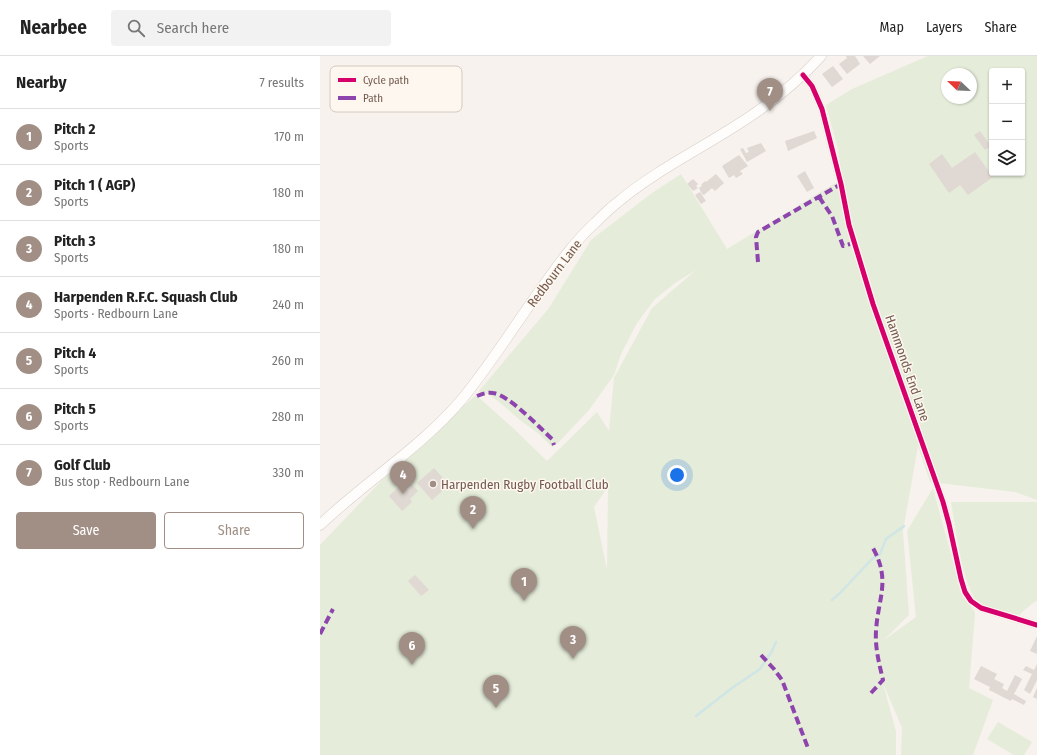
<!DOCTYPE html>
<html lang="en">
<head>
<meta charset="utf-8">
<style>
	body { margin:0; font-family:"Fira Sans Condensed",sans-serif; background:#f2f2f2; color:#222 }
	.controls { position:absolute; right:12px; top:12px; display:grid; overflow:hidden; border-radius:4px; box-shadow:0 1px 3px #0004 }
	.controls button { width:36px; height:36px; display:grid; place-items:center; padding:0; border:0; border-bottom:1px solid #e0e0e0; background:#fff; color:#222; font:20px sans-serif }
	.compass { position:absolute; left:621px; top:12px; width:36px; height:36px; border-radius:50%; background:#fff; box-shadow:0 1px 3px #0004; rotate:293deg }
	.you { position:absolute; left:357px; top:419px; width:14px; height:14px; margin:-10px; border:3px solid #fff; border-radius:50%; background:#1a73e8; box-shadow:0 0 0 6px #1a73e833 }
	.badge { display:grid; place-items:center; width:26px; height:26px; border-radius:50%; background:#a18f86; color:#fff; font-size:13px; font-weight:700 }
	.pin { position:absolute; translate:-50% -33px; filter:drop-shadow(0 1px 2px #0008) }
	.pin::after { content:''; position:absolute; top:21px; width:14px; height:12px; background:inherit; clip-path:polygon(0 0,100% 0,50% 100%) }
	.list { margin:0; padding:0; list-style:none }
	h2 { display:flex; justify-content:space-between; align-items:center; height:52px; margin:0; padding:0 16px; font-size:17px }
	h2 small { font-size:13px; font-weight:400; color:#767676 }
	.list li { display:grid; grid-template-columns:26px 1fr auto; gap:12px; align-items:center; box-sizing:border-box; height:56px; padding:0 16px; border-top:1px solid #e0e0e0 }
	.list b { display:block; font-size:15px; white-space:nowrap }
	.list p { margin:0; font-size:13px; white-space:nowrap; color:#767676 }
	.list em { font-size:13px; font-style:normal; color:#767676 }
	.actions { display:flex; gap:8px; padding:12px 16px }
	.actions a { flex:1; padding:9px 0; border:1px solid #a18f86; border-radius:4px; text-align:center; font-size:14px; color:#a18f86 }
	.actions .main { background:#a18f86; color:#fff }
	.icon { flex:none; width:22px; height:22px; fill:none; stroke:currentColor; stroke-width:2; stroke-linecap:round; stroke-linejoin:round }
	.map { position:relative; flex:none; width:717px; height:699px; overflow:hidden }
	header { display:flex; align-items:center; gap:24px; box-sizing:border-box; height:56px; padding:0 20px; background:#fff; border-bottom:1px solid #e0e0e0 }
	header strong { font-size:19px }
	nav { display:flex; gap:22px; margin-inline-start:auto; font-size:14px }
	.search { width:280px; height:36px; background:#f2f2f2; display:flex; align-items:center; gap:10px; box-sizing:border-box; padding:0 14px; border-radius:4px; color:#767676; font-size:15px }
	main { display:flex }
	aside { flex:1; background:#fff }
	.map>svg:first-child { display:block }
	.green { fill:#e5ecd9; fill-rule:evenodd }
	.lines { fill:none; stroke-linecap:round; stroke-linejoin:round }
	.stream { stroke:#cfe5e6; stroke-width:2.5 }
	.building { fill:#e0d8d2 }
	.street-casing { stroke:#d4cec8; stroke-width:8 }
	.secondary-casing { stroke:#d6cfc9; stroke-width:11 }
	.street { stroke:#fefdfc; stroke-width:7 }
	.secondary { stroke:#fefdfc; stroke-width:10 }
	.quiet { stroke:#8e44ad; stroke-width:4; stroke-dasharray:8 4; stroke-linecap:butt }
	.cycleway-casing { stroke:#fdf7ef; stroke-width:8 }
	.cycleway { stroke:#d6006c; stroke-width:5 }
	.poi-dot { fill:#a18f86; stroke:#fdf7ef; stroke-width:1.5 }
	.labels { text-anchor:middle; stroke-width:3; stroke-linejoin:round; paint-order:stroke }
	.street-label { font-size:13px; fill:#735a4e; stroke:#fdf7ef }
	.poi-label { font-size:13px; fill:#735a4e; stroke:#fdf7ef; text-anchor:start }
	.key { fill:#fdf7ef; stroke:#d4c8bf; stroke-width:1 }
	.key-label { font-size:11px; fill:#735a4e }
</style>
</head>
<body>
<header>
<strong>Nearbee</strong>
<div class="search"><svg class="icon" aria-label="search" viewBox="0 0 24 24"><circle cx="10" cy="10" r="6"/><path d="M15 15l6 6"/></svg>Search here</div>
<nav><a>Map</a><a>Layers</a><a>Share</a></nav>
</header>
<main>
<aside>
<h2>Nearby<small>7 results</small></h2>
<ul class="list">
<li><span class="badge">1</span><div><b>Pitch 2</b><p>Sports</p></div><em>170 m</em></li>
<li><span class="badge">2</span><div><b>Pitch 1 ( AGP)</b><p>Sports</p></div><em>180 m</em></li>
<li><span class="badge">3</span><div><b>Pitch 3</b><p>Sports</p></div><em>180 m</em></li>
<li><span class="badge">4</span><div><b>Harpenden R.F.C. Squash Club</b><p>Sports · Redbourn Lane</p></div><em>240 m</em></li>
<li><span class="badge">5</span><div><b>Pitch 4</b><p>Sports</p></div><em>260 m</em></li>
<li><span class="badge">6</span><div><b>Pitch 5</b><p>Sports</p></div><em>280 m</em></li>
<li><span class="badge">7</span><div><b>Golf Club</b><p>Bus stop · Redbourn Lane</p></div><em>330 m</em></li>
</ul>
<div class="actions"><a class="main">Save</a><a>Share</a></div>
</aside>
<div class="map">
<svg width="717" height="699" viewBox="0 0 717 699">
	<rect width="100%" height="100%" fill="#f7f2ed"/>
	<!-- green -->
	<path class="green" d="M608 0H717V444L695 436 610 426 598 390 583 475 589 559 564 584 596 561 587 475 613 432 640 532 655 557 649 632 673 644 653 699H581L582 672 563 627 576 676V699H0V489L65 421 156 339 194 373 227 405 277 356 289 375 294 322 332 252 376 214 355 227 335 243 317 267 301 298 294 319 269 354 238 387 232 391 219 378 200 364 178 345 168 338 161 339 159 335 229 252 271 184 332 137 361 118 407 193 522 123 518 93 506 49 532 33ZM672 15H702V117H672ZM627 18H651V42H627ZM288 431 287 514 274 451Z
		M631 446H717V545L714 546 699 559C686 556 668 555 658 546 643 533 635 468 631 446Z
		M678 666 712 686 704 699H694L667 683Z"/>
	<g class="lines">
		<!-- stream -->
		<path class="stream" d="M512 544 521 536 552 503 560 498 566 483 584 470
			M376 660 412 632 440 613 452 595 456 586"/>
	</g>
	<!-- building -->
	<path class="building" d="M526 0H535L540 8 527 18 519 8 527 2Z
		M543 0H560L550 8Z
		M513 10 523 23 512 31 502 18Z
		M494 75 497 82 468 95 465 85Z
		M660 75 671 90 665 94 654 79Z
		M441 87 446 95 427 106 420 93 423 92 426 97 429 96 427 92Z
		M655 96 673 121 648 139 640 129 629 137 609 108 622 98 632 112Z
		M419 99 428 110 420 115 423 118 416 122 414 119 409 122 402 110Z
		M485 115 494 132 487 136 477 120Z
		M396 118 404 127 395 135 392 132 384 139 382 138 379 132 382 130 381 129 385 125 386 126Z
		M373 123 378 128 376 130 378 132 373 135 367 128Z
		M380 136 386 145 381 148 375 139Z
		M114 412 129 429 112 444 97 427Z
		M87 423 98 435 90 443 92 446 82 455 69 440Z
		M95 519 109 534 101 540 88 525Z
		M717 580V598L710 595Z
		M717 608V624L710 638 704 634 712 618 703 614 706 610 714 614Z
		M661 610 677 618 674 623 684 628 682 632 687 635 695 619 702 623 694 638 706 645 704 649 692 643 691 645 669 634 670 631 654 623Z
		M717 632V643L713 641Z"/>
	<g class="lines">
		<defs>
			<path id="street" d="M483 19 492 30 502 53 521 128 529 169 553 248 623 446 629 468 641 523 645 536 651 545 661 552 717 569"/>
			<path id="secondary" d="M0 469C46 425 102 391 143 342 173 305 198 264 226 226 241 205 256 184 275 167 282 160 290 152 298 146 341 110 393 87 438 55 461 39 482 21 501 0"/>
		</defs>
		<!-- street casing -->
		<use href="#street" class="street-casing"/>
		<!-- secondary casing -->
		<use href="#secondary" class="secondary-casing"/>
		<!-- street -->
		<use href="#street" class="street"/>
		<!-- secondary -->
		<use href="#secondary" class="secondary"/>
		<!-- quiet -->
		<path class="quiet" d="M499 141 512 160 523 190 530 188
			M438 206 436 181 438 176 521 128
			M157 340C162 338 167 336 173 337 189 339 219 371 232 383L234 389
			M0 578 13 553
			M441 599 454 613 462 624 488 692
			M551 637 563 624C559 607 555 592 556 575 558 542 571 525 553 492"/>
		<defs>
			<path id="cycleway" d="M483 19 492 30 502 53 521 128 529 169 553 248 623 446 629 468 641 523 645 536 651 545 661 552 717 569"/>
		</defs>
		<!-- cycleway casing -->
		<use href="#cycleway" class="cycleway-casing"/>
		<!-- cycleway -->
		<use href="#cycleway" class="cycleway"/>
	</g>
	<!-- markers -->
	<circle class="poi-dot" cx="113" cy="428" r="4"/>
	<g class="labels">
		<!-- street labels -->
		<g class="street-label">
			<text transform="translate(234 217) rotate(-53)" y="5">Redbourn Lane</text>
			<text transform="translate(588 312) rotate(71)" y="5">Hammonds End Lane</text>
		</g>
		<!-- poi labels -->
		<g class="poi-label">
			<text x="121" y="433">Harpenden Rugby Football Club</text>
		</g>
	</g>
	<!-- legend -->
	<rect x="10" y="10" width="132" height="46" rx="6" class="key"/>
	<rect x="18" y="22" width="18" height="4" fill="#d6006c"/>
	<rect x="18" y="40" width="18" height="4" fill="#8e44ad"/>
	<g class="key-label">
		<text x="43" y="28">Cycle path</text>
		<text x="43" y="46">Path</text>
	</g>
</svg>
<div class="controls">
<button>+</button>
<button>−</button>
<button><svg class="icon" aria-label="layers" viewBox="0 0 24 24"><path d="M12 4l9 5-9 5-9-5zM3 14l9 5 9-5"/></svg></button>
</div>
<svg class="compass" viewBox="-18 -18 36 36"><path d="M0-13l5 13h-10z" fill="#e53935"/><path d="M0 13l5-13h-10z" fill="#767676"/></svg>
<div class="you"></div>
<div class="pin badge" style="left:204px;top:545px">1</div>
<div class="pin badge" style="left:153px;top:473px">2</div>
<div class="pin badge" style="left:253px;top:603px">3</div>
<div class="pin badge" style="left:83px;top:438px">4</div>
<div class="pin badge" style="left:176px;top:652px">5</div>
<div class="pin badge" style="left:92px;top:609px">6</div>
<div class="pin badge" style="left:450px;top:55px">7</div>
</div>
</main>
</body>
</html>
